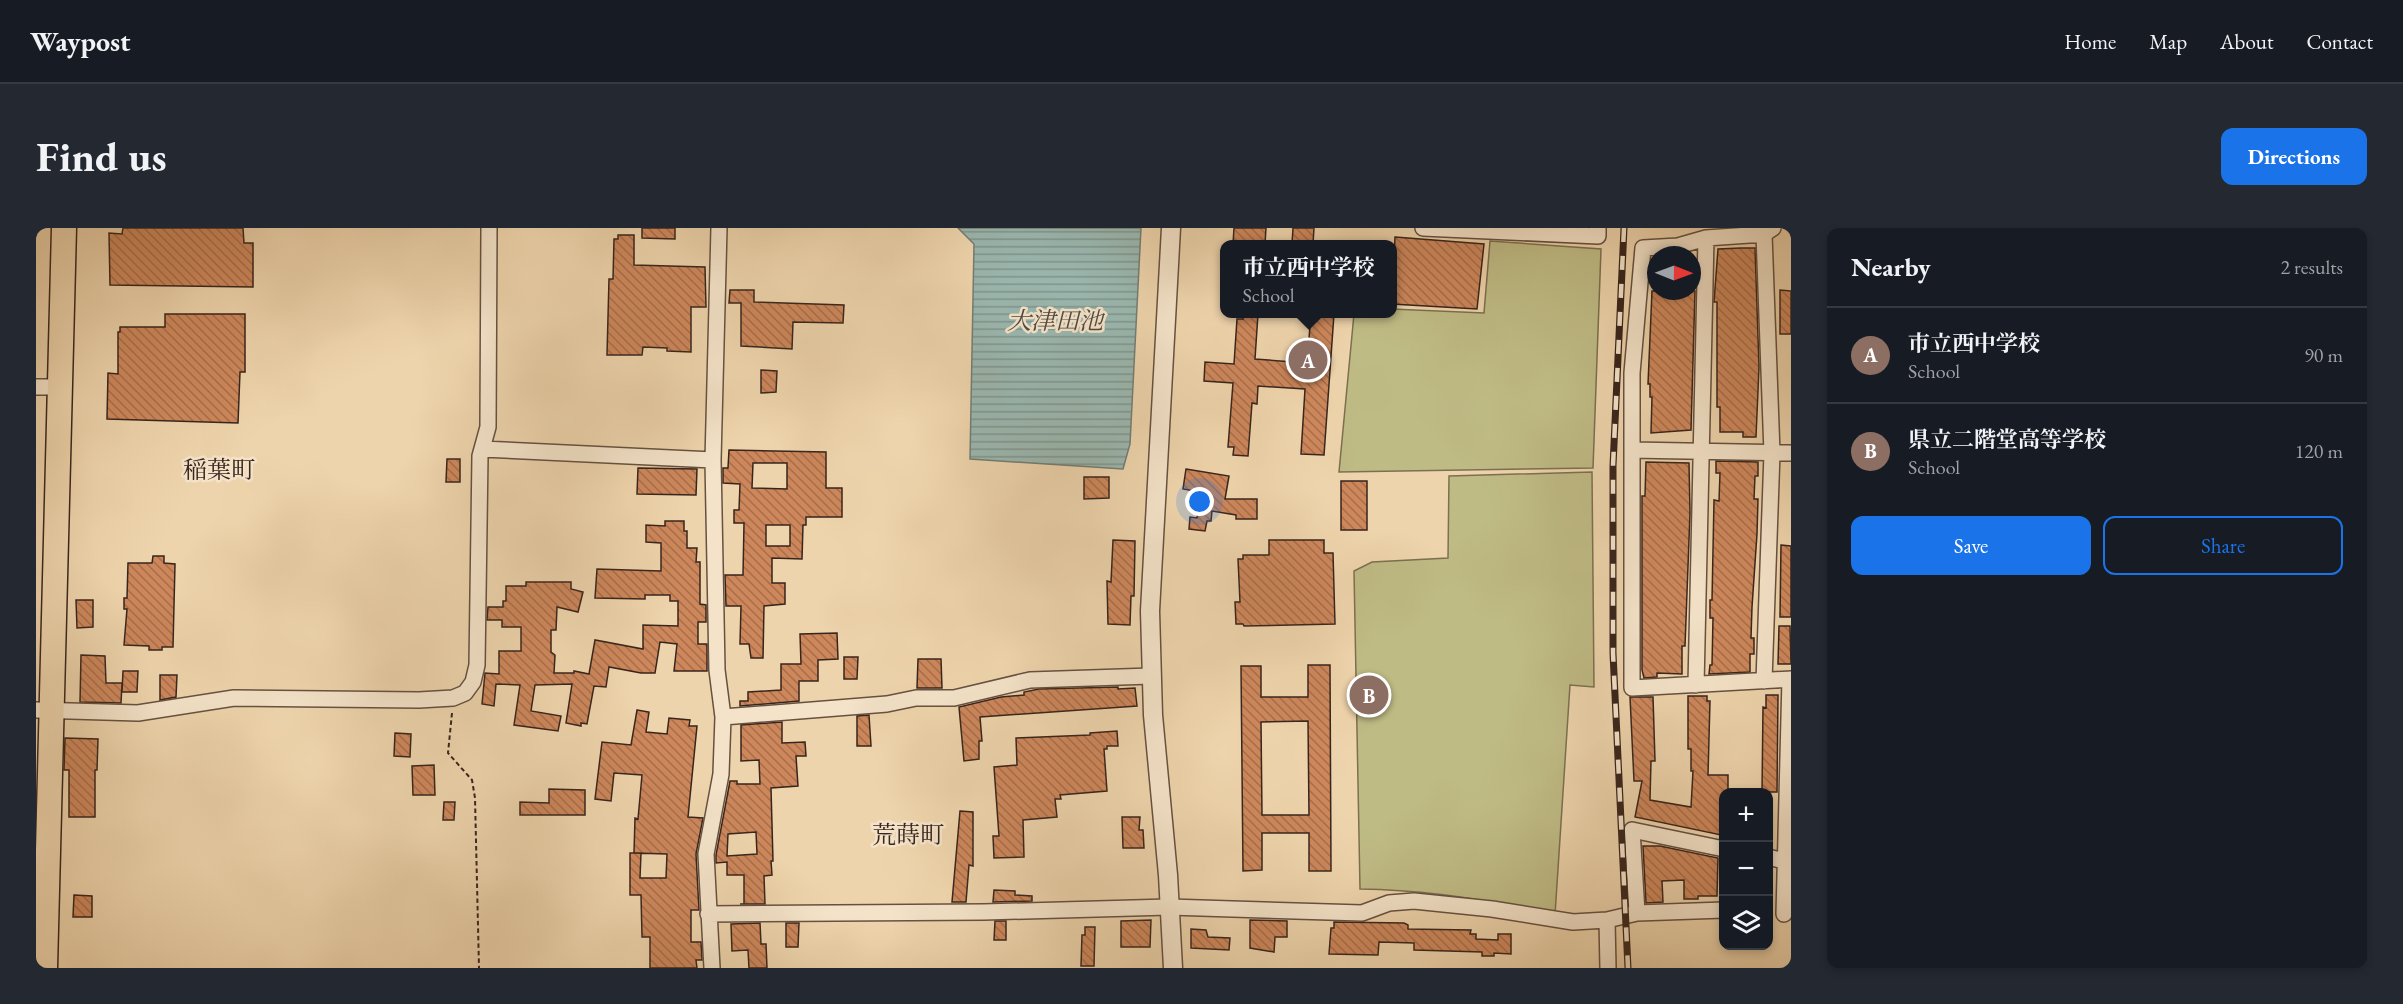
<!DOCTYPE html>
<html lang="en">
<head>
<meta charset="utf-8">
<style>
	body { margin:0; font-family:"EB Garamond","Noto Serif JP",serif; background:#242831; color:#f1f3f6 }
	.controls { position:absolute; right:18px; bottom:18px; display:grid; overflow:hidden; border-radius:12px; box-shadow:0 3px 9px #0003 }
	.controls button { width:54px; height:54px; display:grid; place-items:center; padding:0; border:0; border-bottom:2px solid #363941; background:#171b24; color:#f1f3f6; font:30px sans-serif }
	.compass { position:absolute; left:1611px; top:18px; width:54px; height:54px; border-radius:50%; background:#171b24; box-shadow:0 3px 9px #0003; rotate:91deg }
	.you { position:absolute; left:1164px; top:274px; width:21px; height:21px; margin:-15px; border:4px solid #fff; border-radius:50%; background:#1a73e8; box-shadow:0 0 0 9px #1a73e833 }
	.badge { display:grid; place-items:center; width:39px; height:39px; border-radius:50%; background:#1a73e8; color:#fff; font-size:20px; font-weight:700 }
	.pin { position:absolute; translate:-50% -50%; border:3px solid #fff; box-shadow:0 2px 6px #0006 }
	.popup { position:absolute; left:1184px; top:12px; width:177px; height:78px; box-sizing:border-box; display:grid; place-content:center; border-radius:12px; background:#171b24; filter:drop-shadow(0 2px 4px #0005); font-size:20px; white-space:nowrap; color:#9ea1a6 }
	.popup b { font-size:22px; color:#f1f3f6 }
	.popup::after { content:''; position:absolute; left:50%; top:100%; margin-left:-12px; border:12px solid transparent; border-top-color:#171b24 }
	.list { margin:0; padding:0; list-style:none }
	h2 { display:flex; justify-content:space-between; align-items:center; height:78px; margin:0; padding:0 24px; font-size:26px }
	h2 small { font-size:20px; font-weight:400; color:#9ea1a6 }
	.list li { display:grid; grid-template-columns:39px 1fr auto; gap:18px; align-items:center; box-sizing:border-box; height:96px; padding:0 24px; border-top:2px solid #363941 }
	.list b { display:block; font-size:22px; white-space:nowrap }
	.list p { margin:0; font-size:20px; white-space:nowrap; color:#9ea1a6 }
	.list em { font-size:20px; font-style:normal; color:#9ea1a6 }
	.actions { display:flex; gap:12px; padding:18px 24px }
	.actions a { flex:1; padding:14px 0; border:2px solid #1a73e8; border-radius:12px; text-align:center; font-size:21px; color:#1a73e8 }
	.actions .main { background:#1a73e8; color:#fff }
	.icon { flex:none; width:33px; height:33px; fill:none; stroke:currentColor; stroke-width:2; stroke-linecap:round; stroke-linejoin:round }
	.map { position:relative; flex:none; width:1755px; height:740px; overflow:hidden; border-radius:12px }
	header { display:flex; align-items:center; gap:36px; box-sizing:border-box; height:84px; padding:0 30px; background:#171b24; border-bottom:2px solid #363941 }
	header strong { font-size:28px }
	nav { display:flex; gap:33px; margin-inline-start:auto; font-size:21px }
	.intro { display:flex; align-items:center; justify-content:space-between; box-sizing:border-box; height:144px; padding:0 36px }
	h1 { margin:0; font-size:42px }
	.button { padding:15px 27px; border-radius:12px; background:#1a73e8; color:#fff; font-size:21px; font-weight:700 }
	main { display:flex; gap:36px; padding:0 36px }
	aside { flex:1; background:#171b24; border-radius:12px; box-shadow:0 3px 9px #0003 }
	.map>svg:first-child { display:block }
	.garden { fill:#bfbb85; stroke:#7c7051; stroke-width:1.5 }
	.water { fill:url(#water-rules); stroke:#737d75; stroke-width:1.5 }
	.building { fill:url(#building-back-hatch); stroke:#38251d; stroke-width:1.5; fill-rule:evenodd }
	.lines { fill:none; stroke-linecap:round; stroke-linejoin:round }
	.minor-casing { stroke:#665141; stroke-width:18 }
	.tertiary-casing { stroke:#665141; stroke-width:21 }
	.trunk-casing { stroke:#38251d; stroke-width:27 }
	.path { stroke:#38251d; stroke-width:2; stroke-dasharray:4.5 3; stroke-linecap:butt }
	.minor { stroke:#f4e3c9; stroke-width:15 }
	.tertiary { stroke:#f4e3c9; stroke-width:18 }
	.trunk { stroke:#eed4ac; stroke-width:24 }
	.rail-casing { stroke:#38251d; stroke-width:7 }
	.rail { stroke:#f4e3c9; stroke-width:4.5; stroke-dasharray:14; stroke-linecap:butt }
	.labels { text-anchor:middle; stroke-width:5; stroke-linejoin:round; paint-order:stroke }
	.water-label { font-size:24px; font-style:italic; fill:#504a42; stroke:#f4e3c9 }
	.neighbourhood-label { font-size:24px; fill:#38251d; stroke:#f4e3c9 }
</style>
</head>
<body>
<header>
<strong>Waypost</strong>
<nav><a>Home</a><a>Map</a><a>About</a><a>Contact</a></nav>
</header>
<div class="intro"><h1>Find us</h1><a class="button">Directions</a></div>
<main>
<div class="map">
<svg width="1755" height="740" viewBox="0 0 1755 740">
	<defs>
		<pattern id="water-rules" width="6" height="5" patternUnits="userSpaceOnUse" patternTransform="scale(1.5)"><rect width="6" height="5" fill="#9ab7af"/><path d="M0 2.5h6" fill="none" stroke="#7f958e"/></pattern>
		<pattern id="building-back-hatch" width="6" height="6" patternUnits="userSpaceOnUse" patternTransform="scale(1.5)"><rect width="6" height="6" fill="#cd875b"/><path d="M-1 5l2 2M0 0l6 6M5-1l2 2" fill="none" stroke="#a76e4b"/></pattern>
	</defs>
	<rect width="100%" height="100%" fill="#eed4ac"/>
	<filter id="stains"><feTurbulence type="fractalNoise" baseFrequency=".00333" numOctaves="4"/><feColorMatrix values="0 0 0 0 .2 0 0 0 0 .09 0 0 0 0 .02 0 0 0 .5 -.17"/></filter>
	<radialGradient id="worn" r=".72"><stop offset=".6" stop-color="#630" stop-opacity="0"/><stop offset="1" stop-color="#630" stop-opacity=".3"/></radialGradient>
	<!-- garden -->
	<path class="garden" d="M1454 13 1565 21 1557 240 1303 244 1318 86H1356V81L1448 85Z
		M1556 244 1558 459 1534 457 1519 687C1456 672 1389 662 1324 661L1318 343 1336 334 1412 330 1413 248Z"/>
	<!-- water -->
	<path class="water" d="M922 0H1105L1094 216 1087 241 934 231 938 16Z"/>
	<!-- building -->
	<path class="building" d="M87 0H207L208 15H217V59L74 57 73 5 86 6Z
		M606 0H639V11L606 10Z
		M1198 0H1230L1229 16H1197Z
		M1257 0H1278L1277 16H1256Z
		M582 7H598V37L669 39 670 79H655V124L631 123V120L607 119 606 127H571L573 51H577L578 11H582Z
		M1359 9 1448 16 1441 81 1356 76Z
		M1705 20H1719L1723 139 1720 209H1707V204H1684V179H1681V74H1678L1682 21Z
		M694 62H718V74L808 77 807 95 757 94 756 121 705 118V75H693Z
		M1744 62 1755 63V106H1744Z
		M1616 63H1659L1655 202 1615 205 1616 169H1614V156H1612Z
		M129 86H209V144H204L202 195 71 191 72 145 82 146V104H84V99H129Z
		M1207 86H1222L1219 131 1271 135 1275 86H1298L1288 227 1265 226 1269 161 1222 158 1221 176 1216 175 1212 228 1197 227 1198 219H1192L1197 155 1168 153 1169 134 1198 136 1201 91H1207Z
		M725 142 741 143 740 164 725 165Z
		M693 222 790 224V260H806V289H770V297H767L766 331 736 330V355H749V376L728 378 727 430H715L713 416H704L705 378H690L689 347H707L708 295H698V282H703L704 256 687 255V240H692ZM717 235H751V261L716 260ZM730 297H754V318H730Z
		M411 231H424V254H410Z
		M1680 233 1722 234V248H1719L1718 271H1722L1721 306 1716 379 1715 410H1718V426H1714V444L1673 446 1674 437H1676L1677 390H1674V372H1676L1678 272 1683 273 1684 245H1680Z
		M1610 234 1653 235 1654 285 1649 418H1646V446L1621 445V449L1608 450 1606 442V268H1609Z
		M602 240 661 241 660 267 601 266Z
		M1150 241 1193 248 1189 271H1221V291H1200V287L1176 283 1175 293H1171L1169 303 1153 301 1154 289 1161 290 1164 264 1147 261Z
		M1048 249H1073V270L1048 271Z
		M1305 253H1331V302H1305Z
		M629 293H648V303H651V320H661L660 334H664V376L670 377V394H662V416H671V443H638L641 416 624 414 619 445H605L573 439 570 459 558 458 551 496 545 495V498L530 495 536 456 499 457 495 483 525 488 522 503 478 497 484 457 460 456 458 478 446 476 449 445 463 446V423H485V399H466V392H451L452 379H467V373H470V358H490V354H535V361L547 364 542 384 521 379 520 402H515V424L519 427 518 445H538V443L553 446 559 412 607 421V397L642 398V373H634V367H609V371L559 370 561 341 625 343V315L610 314V297L629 298Z
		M1077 312 1099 313 1098 368H1095L1094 397 1072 396 1071 353 1075 354Z
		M1233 312H1288V325H1297L1299 396 1208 398 1207 396H1200L1199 374H1204L1202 331H1207V327H1233Z
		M1745 317 1755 318V389H1744Z
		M117 328H128V335L139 336 137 419H126V422H113V418L88 417 91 381H88V370H91L92 335H116Z
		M40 372H57V399L41 400Z
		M1743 398H1754L1755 436H1742Z
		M801 405 802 431 782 432V453H763V473L704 478V473H712V464L745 462V436H765L764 406Z
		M45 427 69 428 70 455H86L85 475 44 474Z
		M808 429H822L821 451H808Z
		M882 431H905L906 460H881Z
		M1272 437H1294L1295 643H1273V605H1226V642L1207 643 1205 438H1225V469H1272ZM1272 493 1273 587H1226L1225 494Z
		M87 443H102L101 464H86Z
		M124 447H141L140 469 124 472Z
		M1082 459V461L1099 460 1101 478 944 489 946 513H943V531L928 533 923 479 965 469 988 467V464L1003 461Z
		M1730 467H1742L1741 564H1726L1727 479 1730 480Z
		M1652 468H1671V473H1674L1672 547H1692V564H1688V599L1685 607 1599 589 1606 553H1598L1594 469H1617L1619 533H1615L1614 572 1655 579 1657 543H1655V521H1652Z
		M601 482 613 484 610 504 631 506 633 490 654 492 653 498H661L652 589 667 590 660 626 663 682H655V714H665L666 732H660L661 740H614V709H606L605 667H594V625H605L604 650H630L631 626 598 625 599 590 602 591 606 547 578 545 575 573 559 571 566 514 595 517Z
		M833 487 835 518H821V488Z
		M746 494V515L769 514 770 528H760L762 558 735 560 737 633H735L736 647 728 648 729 676H704H708V647H691V634L680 635V627L694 553H701V556H724L723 532 705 533V497ZM720 604 721 626 691 628 692 606Z
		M1081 503 1082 518H1071V521H1068L1071 563 1024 567 1025 571H1019L1021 589 987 592 988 629 958 630 957 608H963L958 539 981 537 980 510 1054 507V505Z
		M359 505 375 506 374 529 358 528Z
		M29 510 62 511 61 542H59V589H33V542H28Z
		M398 537 399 567H377L376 538Z
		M513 561 549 562V587H484V574L513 575Z
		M408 574H419L418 592H407Z
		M924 583 937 584V638L933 637 930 674H916Z
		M1086 589H1104L1103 602H1107L1108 620H1087Z
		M1607 618H1624L1682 630 1681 668H1662V671H1648V652L1626 653 1627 674 1610 675Z
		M958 662 979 663V667L996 668V673L957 674Z
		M38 667 56 668V689H37Z
		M1115 692 1114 719H1085V693Z
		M1214 692 1251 693V709H1239L1238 724 1214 720Z
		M959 693H970V712H958Z
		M1298 694 1368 695 1372 697V701L1435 702 1434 706H1440V711L1462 712V706H1475V726L1458 725V728H1446V724L1378 722V715L1343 714 1342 727 1293 726 1295 700H1298Z
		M724 695 725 716H730L731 740H713L712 722 696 723 695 696Z
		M750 695H763L762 719H750Z
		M1049 699H1059L1058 738H1045L1046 707H1049Z
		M1155 701 1170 702 1172 709 1194 710 1193 722 1155 720Z"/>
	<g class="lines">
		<defs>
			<path id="minor" d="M1387 0 1562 8V0
				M1737 0 1728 6 1670 10 1642 18 1607 20 1596 145V460L1755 451
				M0 159H23
				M446 221 677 232
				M1596 222 1755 225
				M1728 453 1736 225 1728 6
				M1660 457 1670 10
				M0 482 102 485 198 470 383 472 417 470 429 465 437 454 441 437 444 228 452 199 453 0
				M687 489 851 476 880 470H918L994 452 1115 448
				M1732 629 1748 633
				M1601 685 1596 602 1688 621
				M672 686 948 684 1133 679 1326 685 1353 675 1378 673 1456 681 1537 694 1571 692 1601 685 1688 682
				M1748 686 1754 451
				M1571 692 1572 740
				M676 740 670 626 685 546 687 489 681 442 677 232 683 0"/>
			<path id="tertiary" d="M1135 0 1114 383 1117 487 1132 647 1137 740"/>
			<path id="trunk" d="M9 740 28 0"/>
		</defs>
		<!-- minor casing -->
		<use href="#minor" class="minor-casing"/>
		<!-- tertiary casing -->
		<use href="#tertiary" class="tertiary-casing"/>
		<!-- trunk casing -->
		<use href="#trunk" class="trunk-casing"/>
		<!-- path -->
		<path class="path" d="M416 485 412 525 436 552 439 570 443 740"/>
		<!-- minor -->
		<use href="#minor" class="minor"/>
		<!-- tertiary -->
		<use href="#tertiary" class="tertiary"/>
		<!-- trunk -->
		<use href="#trunk" class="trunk"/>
		<defs>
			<path id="rail" d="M1588 0 1577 238V425L1592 740"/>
		</defs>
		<!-- rail casing -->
		<use href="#rail" class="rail-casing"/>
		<!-- rail -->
		<use href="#rail" class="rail"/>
	</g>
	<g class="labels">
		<!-- water labels -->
		<g class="water-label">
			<text x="1019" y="101">大津田池</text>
		</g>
		<!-- neighbourhood labels -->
		<g class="neighbourhood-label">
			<text x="183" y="250">稲葉町</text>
			<text x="872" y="615">荒蒔町</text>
		</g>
	</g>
	<rect width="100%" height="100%" filter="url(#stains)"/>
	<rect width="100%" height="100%" fill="url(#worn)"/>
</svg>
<div class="controls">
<button>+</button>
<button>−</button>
<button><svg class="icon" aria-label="layers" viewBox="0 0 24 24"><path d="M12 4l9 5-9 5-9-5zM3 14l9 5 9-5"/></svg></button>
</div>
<svg class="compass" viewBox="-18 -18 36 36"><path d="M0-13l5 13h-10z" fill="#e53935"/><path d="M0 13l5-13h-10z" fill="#9ea1a6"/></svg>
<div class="you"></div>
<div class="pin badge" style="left:1272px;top:132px;background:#8d6e63">A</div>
<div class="popup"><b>市立西中学校</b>School</div>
<div class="pin badge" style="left:1333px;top:467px;background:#8d6e63">B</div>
</div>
<aside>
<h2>Nearby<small>2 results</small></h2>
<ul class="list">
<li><span class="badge" style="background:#8d6e63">A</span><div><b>市立西中学校</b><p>School</p></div><em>90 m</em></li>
<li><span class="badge" style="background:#8d6e63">B</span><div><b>県立二階堂高等学校</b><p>School</p></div><em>120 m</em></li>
</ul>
<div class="actions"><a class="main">Save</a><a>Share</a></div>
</aside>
</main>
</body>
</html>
